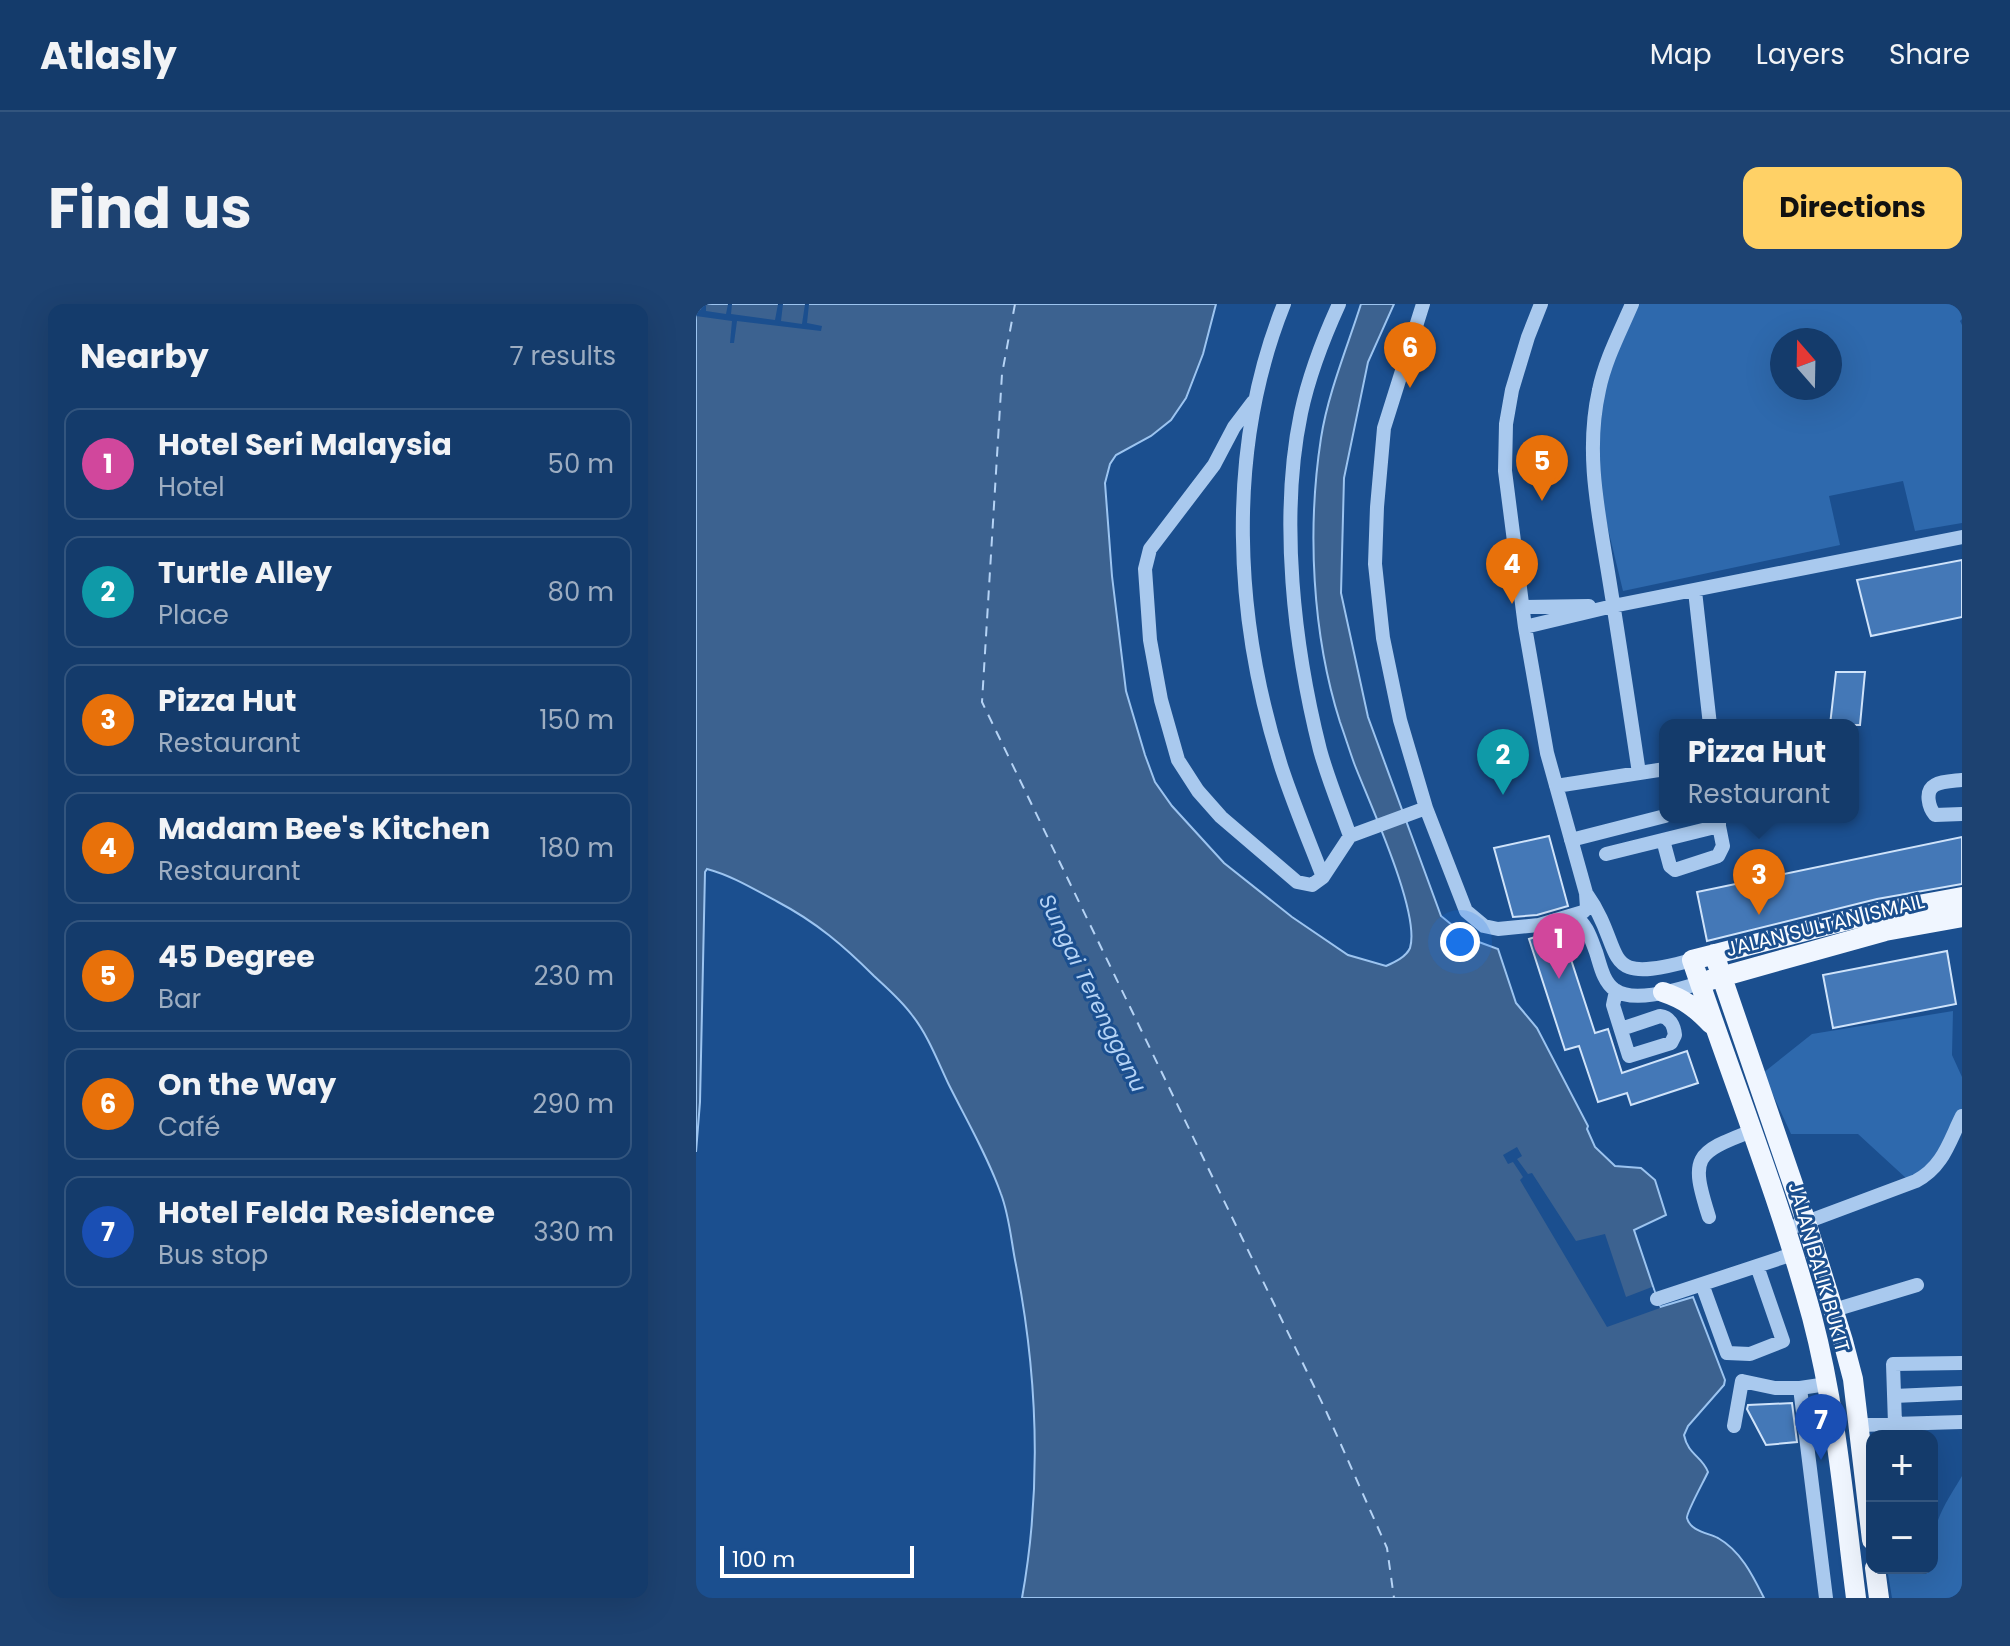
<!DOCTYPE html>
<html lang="en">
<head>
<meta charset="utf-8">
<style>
	body { margin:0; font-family:Poppins,sans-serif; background:#1d4271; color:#f1f3f6 }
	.controls { position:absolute; right:24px; bottom:24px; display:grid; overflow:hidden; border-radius:16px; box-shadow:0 8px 32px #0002 }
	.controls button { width:72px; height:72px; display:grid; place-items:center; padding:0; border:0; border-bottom:2px solid #33557e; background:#143b6b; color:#f1f3f6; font:40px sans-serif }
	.compass { position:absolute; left:1074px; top:24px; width:72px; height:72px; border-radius:50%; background:#143b6b; box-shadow:0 8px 32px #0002; rotate:340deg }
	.scale { position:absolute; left:24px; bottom:20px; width:194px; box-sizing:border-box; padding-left:8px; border:4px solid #fff; border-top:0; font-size:22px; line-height:28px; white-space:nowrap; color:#fff; -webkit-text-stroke:6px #1b4f8f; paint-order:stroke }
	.you { position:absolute; left:764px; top:638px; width:28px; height:28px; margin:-20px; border:6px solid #fff; border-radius:50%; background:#1a73e8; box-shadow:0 0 0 12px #1a73e833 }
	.badge { display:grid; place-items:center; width:52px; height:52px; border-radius:50%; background:#ffd166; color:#fff; font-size:26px; font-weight:700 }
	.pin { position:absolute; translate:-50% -66px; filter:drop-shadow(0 2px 4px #0008) }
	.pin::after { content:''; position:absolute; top:42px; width:28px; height:24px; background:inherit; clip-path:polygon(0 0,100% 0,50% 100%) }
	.popup { position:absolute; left:963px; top:415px; width:200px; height:104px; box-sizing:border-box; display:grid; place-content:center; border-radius:16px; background:#143b6b; filter:drop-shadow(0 2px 6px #0005); font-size:26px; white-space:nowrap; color:#9dadc1 }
	.popup b { font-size:30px; color:#f1f3f6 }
	.popup::after { content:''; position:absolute; left:50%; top:100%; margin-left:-16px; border:16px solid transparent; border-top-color:#143b6b }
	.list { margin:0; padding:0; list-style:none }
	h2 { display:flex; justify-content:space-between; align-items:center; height:104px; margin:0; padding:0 32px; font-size:34px }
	h2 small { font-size:26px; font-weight:400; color:#9dadc1 }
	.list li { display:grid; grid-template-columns:52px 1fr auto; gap:24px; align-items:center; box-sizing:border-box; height:112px; margin:0 16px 16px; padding:0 16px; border:2px solid #33557e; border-radius:16px }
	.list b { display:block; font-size:30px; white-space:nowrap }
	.list p { margin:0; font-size:26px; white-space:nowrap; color:#9dadc1 }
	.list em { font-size:26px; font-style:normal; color:#9dadc1 }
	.map { position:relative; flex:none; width:1266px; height:1294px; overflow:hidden; border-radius:16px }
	header { display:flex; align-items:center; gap:48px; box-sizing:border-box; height:112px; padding:0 40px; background:#143b6b; border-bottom:2px solid #33557e }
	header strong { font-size:38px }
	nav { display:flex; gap:44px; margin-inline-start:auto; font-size:28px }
	.intro { display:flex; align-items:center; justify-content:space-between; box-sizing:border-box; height:192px; padding:0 48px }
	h1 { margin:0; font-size:56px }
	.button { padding:20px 36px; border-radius:16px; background:#ffd166; color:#111; font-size:28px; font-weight:700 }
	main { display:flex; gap:48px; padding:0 48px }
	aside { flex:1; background:#143b6b; border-radius:16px; box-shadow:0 8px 32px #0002 }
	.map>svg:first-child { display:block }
	.green { fill:#2e69ad; fill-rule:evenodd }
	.water { fill:#3c6290; stroke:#9cc4f0; stroke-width:2 }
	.pier { fill:#1b4f8f }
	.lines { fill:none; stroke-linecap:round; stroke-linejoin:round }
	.ferry { stroke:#b5d3f5; stroke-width:2; stroke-dasharray:10 8; stroke-linecap:butt }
	.building { fill:#4478b7; stroke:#cfe3fa; stroke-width:2 }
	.minor { stroke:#a9c9ee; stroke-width:14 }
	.major { stroke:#f0f6ff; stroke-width:20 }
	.labels { text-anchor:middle; stroke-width:6; stroke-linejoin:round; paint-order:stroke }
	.street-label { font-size:20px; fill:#fff; stroke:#1b4f8f }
	.water-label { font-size:22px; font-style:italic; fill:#b5d3f5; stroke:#1b4f8f }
</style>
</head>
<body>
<header>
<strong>Atlasly</strong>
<nav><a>Map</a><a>Layers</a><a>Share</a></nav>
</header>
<div class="intro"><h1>Find us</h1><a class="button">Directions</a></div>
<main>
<aside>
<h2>Nearby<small>7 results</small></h2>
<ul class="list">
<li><span class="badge" style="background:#d1479c">1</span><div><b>Hotel Seri Malaysia</b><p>Hotel</p></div><em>50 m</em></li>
<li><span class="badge" style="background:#0f9aa8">2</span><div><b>Turtle Alley</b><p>Place</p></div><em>80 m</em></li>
<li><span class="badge" style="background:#e8710a">3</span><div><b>Pizza Hut</b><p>Restaurant</p></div><em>150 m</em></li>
<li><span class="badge" style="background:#e8710a">4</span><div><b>Madam Bee's Kitchen</b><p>Restaurant</p></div><em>180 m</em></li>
<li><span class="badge" style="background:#e8710a">5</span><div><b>45 Degree</b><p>Bar</p></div><em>230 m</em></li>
<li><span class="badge" style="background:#e8710a">6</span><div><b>On the Way</b><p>Café</p></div><em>290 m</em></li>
<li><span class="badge" style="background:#1a4fb4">7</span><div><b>Hotel Felda Residence</b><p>Bus stop</p></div><em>330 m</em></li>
</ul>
</aside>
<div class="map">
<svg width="1266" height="1294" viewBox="0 0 1266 1294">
	<rect width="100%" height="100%" fill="#1b4f8f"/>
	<!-- green -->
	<path class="green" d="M941 0H1266V15L1264 17 1266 21V219L1219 227 1207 177 1133 192 1144 241 927 287 906 200 903 157 904 117 912 66ZM1086 36H1134V84H1086Z
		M1257 707 1256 751 1266 773V805L1236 862 1211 875 1162 830H1095L1067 769 1116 730Z
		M1266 1172V1294H1196L1191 1264H1236C1236 1219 1243 1210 1266 1172Z"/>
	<!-- water -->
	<path class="water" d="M0 0H520L507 50 490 94 475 116 455 132 420 151 414 160 409 179 416 272 430 387 449 451 459 478 476 502 528 559 596 613 652 651 690 662C699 658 710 653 714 644 725 609 672 496 658 459 653 445 649 432 644 418 616 330 611 225 625 134 632 89 651 44 665 0H698L672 58 648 174 645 289 672 413 745 612 772 634 802 645 820 699 841 724 892 822 891 825 899 843 919 862 945 864 959 876 970 911 938 926 964 1003 997 993 1029 1076 1028 1081 992 1122 988 1131C992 1151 1006 1152 1012 1168 1009 1175 990 1209 991 1214 994 1227 1012 1229 1022 1234 1045 1247 1057 1272 1068 1294H326C346 1183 341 1066 319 956 315 935 313 911 305 890 292 853 271 817 253 781 242 758 232 731 216 711 205 696 191 684 178 672 148 642 120 618 82 598 59 586 37 572 11 565L9 568 4 798 0 848Z"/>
	<!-- pier -->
	<path class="pier" d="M6 0H10V7L30 10 32 0H36L35 10 79 16 82 0H87L85 17 106 20 109 0H113L111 19 126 22 125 27 41 17 38 39H34L36 17 0 12V5L5 6Z
		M821 843 826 852 821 855 832 870 836 869 880 937 909 930 930 993 956 983 964 1004 911 1023 824 876 827 873 817 858 812 860 807 851Z"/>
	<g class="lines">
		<!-- ferry -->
		<path class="ferry" d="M319 0 306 70 286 398 630 1107 691 1244 698 1294"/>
	</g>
	<!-- building -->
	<path class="building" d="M1266 256V313L1175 332 1161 276Z
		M1140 368H1169L1164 421H1134Z
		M853 532 872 602 841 611 817 613 798 544Z
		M1266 533V580L1181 595 1011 637 1001 588Z
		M865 625 899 729 912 725 926 769 991 747 1002 779 935 801 931 789 902 798 883 742 869 746 833 635Z
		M1251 647 1260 700 1137 724 1127 671Z
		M1096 1099 1101 1138 1070 1141 1051 1105 1052 1101Z"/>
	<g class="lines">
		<!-- minor -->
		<path class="minor" d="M588 0C529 147 538 316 586 465 598 501 613 537 627 573L654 532 730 504
			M643 0C627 35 613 71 605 109 583 214 598 343 624 446 632 475 644 504 654 532
			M727 0 688 124 681 203 679 260 687 334 704 416 730 504 770 607 788 622 802 625 843 621 887 608 891 604 890 589
			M845 0 832 33 816 86 810 120 809 167 829 323 851 449 890 589C932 648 899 683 996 656
			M936 0C924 28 909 56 903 86 889 148 902 207 912 268 923 335 933 402 943 469
			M557 98 538 123 518 161 454 245 449 265 454 336 465 396 482 456 502 487 525 513 601 578 616 581 627 573
			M999 287 1014 421
			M827 303 893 302
			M829 323 917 302 1266 233
			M1266 476C1258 477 1246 477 1239 481 1228 487 1233 504 1239 511L1266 510
			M860 482 969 465
			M875 536 969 512
			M967 536 974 562 979 566 1022 552 1027 542 1023 522
			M910 550 1023 522V513
			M878 611C891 621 894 632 900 648 904 660 907 678 919 686 938 700 983 685 1004 679
			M920 687 917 701 933 752 975 739 979 731C978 722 974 713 964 712L925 725
			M1013 913C994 853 998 849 1056 827
			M1089 926 1220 877C1247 863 1253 838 1266 812
			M1006 980 1031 1049 1054 1050 1087 1037 1061 962
			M961 995 1097 950
			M1138 1006 1221 981
			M1104 1084 1130 1294
			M1198 1092 1266 1089
			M1199 1120 1197 1060 1266 1059
			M1163 1121 1266 1118
			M1038 1122 1046 1077 1079 1084H1104L1131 1080"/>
		<!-- major -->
		<path class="major" d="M1018 650 1110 918 1147 1037 1157 1075 1176 1236
			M1014 676 1189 627 1266 613
			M967 688C988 695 1000 704 1015 720
			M1179 1264 1183 1294
			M1160 1294C1148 1200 1140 1104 1116 1013 1083 892 1036 775 996 656L1184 608 1266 593"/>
	</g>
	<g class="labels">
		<!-- street labels -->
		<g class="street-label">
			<text transform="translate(1129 621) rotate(-14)" y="7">JALAN SULTAN ISMAIL</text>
			<text transform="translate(1123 963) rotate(74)" y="7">JALAN BALIK BUKIT</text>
		</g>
		<!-- water labels -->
		<g class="water-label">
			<text transform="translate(397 689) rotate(64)" y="8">Sungai Terengganu</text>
		</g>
	</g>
</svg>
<div class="controls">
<button>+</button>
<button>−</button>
</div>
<svg class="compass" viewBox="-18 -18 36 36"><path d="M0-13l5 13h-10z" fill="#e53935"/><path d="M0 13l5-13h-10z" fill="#9dadc1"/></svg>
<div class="scale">100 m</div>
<div class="you"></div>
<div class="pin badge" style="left:863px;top:675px;background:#d1479c">1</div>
<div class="pin badge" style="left:807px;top:491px;background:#0f9aa8">2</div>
<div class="pin badge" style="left:1063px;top:611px;background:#e8710a">3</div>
<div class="popup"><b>Pizza Hut</b>Restaurant</div>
<div class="pin badge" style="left:816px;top:300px;background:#e8710a">4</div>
<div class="pin badge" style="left:846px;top:197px;background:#e8710a">5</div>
<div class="pin badge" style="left:714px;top:84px;background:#e8710a">6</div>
<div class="pin badge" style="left:1125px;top:1156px;background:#1a4fb4">7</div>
</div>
</main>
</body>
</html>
